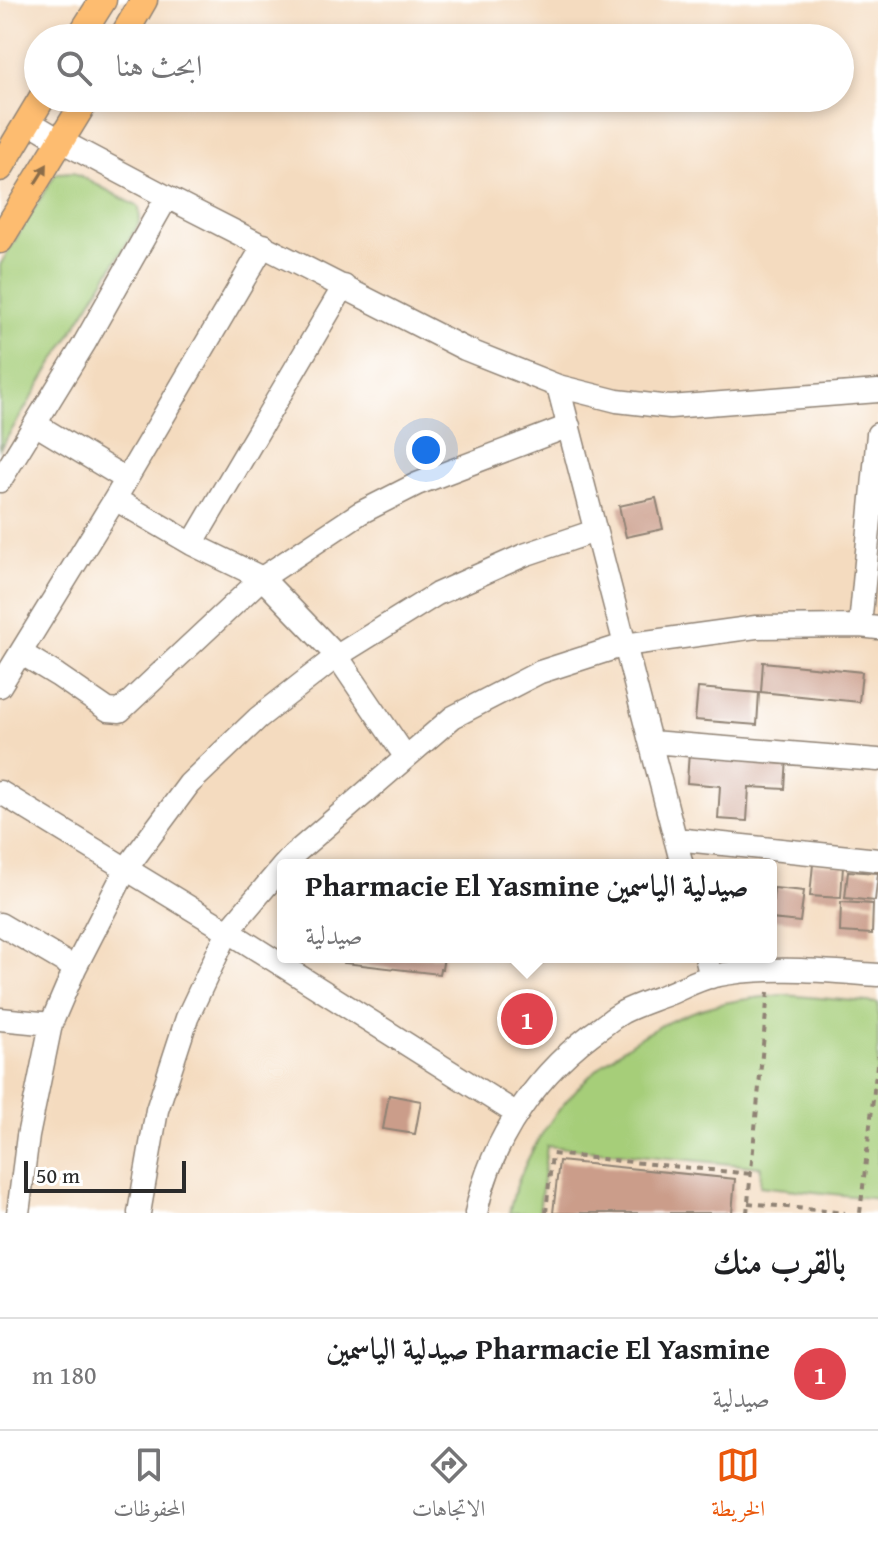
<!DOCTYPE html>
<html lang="ar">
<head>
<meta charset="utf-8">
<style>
	body { margin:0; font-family:"Gentium Book Plus",Amiri,serif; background:#f2f2f2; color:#202124; direction:rtl }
	.scale { position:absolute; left:24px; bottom:20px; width:162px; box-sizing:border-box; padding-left:8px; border:4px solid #2b2b2b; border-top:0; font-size:22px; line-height:28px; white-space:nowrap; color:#2b2b2b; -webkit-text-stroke:6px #fff; paint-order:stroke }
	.you { position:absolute; left:426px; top:450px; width:28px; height:28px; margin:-20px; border:6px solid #fff; border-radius:50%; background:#1a73e8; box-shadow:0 0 0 12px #1a73e833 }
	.badge { display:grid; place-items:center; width:52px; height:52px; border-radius:50%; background:#ea580c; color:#fff; font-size:26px; font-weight:700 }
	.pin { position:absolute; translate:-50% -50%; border:4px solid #fff; box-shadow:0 2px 8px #0006 }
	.popup { position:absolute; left:277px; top:859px; width:500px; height:104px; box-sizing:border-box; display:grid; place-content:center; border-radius:8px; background:#fff; filter:drop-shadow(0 2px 6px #0005); font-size:26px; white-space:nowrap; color:#757577 }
	.popup b { font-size:30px; color:#202124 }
	.popup::after { content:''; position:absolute; left:50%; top:100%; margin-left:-16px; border:16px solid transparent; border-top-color:#fff }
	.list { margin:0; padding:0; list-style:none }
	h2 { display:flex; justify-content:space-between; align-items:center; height:104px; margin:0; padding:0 32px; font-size:34px }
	h2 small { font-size:26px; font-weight:400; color:#757577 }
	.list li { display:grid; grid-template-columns:52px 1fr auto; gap:24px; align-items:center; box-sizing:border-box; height:112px; padding:0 32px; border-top:2px solid #e0e0e0 }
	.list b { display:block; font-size:30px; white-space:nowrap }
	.list p { margin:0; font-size:26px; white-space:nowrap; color:#757577 }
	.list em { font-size:26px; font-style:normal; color:#757577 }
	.icon { flex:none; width:44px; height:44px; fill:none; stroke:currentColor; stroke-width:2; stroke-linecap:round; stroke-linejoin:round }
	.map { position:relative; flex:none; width:878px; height:1213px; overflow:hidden; direction:ltr }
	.search { position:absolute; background:#fff; box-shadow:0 4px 12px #0003; left:24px; right:24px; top:24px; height:88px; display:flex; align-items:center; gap:20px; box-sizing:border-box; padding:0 28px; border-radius:44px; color:#757577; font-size:30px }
	.sheet { height:216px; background:#fff }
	nav { display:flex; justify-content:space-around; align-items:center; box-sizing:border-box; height:112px; border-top:2px solid #e0e0e0; background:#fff; font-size:22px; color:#757577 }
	nav a { display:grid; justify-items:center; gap:4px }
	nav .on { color:#ea580c }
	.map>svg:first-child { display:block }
	.green { fill:#a6ce79; stroke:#687c52; stroke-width:2 }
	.building { fill:#cb9d8a }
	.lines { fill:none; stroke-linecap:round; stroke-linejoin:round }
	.minor-casing { stroke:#908375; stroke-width:25 }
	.major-casing { stroke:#908375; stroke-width:29 }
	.path { stroke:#908375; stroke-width:4; stroke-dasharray:6 6; stroke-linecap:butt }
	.minor { stroke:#fff; stroke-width:22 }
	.major { stroke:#fdbc70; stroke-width:26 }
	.oneway { fill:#8a6c4a }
</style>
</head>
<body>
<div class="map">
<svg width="878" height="1213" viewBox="0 0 878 1213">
	<rect width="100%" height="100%" fill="#fff"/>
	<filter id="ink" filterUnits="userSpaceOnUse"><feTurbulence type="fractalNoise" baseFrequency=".0125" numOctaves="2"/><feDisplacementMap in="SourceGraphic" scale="16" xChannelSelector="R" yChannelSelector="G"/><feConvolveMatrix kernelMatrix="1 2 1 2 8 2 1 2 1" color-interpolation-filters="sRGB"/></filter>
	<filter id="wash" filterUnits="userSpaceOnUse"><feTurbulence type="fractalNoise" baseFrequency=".006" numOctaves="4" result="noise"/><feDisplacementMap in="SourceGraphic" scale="32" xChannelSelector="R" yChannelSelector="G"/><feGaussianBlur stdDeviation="1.8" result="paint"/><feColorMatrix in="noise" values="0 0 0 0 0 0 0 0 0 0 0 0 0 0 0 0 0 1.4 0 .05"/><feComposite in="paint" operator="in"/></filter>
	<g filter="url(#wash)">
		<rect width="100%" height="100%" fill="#f4dbbf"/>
		<!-- green -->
		<path class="green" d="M73 172 139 207 140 222 0 449V265L56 173Z
			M784 995 878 1003V1199L760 1186 761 1167 547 1146 539 1213H509C528 1123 608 1041 693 1012 723 1001 754 998 784 995Z"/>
		<g id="blocks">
			<!-- building -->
			<path class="building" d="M656 498 663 529 626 537 619 506Z
				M763 662 862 672 859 702 761 692Z
				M698 688 759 693 757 725 695 720Z
				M689 751 787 757 785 789 749 787 747 821 718 819 720 786 687 783Z
				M813 864 843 866 841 898 810 896Z
				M848 871 878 873 875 901 845 898Z
				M774 888 804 891 800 922 771 919Z
				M841 902 873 904 872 934 840 932Z
				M345 957H444L442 969H440L439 974 344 963Z
				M389 1095 421 1101 415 1134 383 1129Z
				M559 1161 735 1179 732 1213H553Z"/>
		</g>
	</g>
	<g filter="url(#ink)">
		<use href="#blocks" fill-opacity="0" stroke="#908375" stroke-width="2"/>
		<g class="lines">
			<defs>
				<path id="minor" d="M28 121 61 141 167 197 465 349 558 386 617 401 670 407 878 391
					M558 386 682 865
					M35 424 126 479
					M0 481 84 344 167 197
					M115 499 192 544 262 578 337 656 405 756
					M192 544 344 286
					M860 626 878 434
					M21 653 57 675 108 710 120 711 262 578 360 513 417 484 569 426
					M0 686 115 499 264 245
					M651 742 878 760
					M0 792 228 931 517 1114
					M675 839 878 860
					M284 865 293 855 453 717 540 672 624 645 756 627 860 626 878 628
					M0 924 75 968
					M706 957 711 977
					M0 1019 51 1024
					M18 1213 28 1136 51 1024 75 968 126 869 189 784 258 718 337 656 437 594 524 555 595 531
					M139 1213 157 1110 187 1018 228 931 283 866
					M476 1213C491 1138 540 1069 603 1026 609 1021 616 1016 623 1012 637 1005 653 1000 668 994 683 988 698 979 714 976 768 965 823 971 878 975"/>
				<path id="major" d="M79 38 103 0
					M122 38 144 0
					M0 168 42 98
					M0 240 87 98"/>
			</defs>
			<!-- minor casing -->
			<use href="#minor" class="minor-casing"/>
			<!-- major casing -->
			<use href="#major" class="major-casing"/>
			<!-- path -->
			<path class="path" d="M748 1203 845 1213
				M546 1213 552 1154 751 1174
				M747 1213 768 992
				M860 1213 878 1056"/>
			<!-- minor -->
			<use href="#minor" class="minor"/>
			<!-- major -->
			<use href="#major" class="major"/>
		</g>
		<!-- one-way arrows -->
		<defs><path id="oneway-solid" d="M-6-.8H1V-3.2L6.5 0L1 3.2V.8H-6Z" transform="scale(2)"/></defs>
		<use class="oneway" href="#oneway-solid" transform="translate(41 174) rotate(-58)"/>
	</g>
</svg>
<div class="scale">50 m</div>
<div class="you"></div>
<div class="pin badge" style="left:527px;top:1019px;background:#e0444e">1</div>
<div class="popup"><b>Pharmacie El Yasmine صيدلية الياسمين</b>صيدلية</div>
<div class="search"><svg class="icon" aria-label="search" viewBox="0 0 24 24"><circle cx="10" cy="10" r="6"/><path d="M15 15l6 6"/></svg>ابحث هنا</div>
</div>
<section class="sheet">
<h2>بالقرب منك<small></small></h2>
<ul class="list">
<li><span class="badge" style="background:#e0444e">1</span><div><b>Pharmacie El Yasmine صيدلية الياسمين</b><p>صيدلية</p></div><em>180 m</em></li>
</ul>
</section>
<nav>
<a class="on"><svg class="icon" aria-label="map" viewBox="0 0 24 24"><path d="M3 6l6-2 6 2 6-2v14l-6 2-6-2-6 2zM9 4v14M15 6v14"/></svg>الخريطة</a>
<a><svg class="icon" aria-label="directions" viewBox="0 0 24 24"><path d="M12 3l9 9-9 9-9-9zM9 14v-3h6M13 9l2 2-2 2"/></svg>الاتجاهات</a>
<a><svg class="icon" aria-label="saved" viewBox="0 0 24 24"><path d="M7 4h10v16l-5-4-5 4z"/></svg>المحفوظات</a>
</nav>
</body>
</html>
